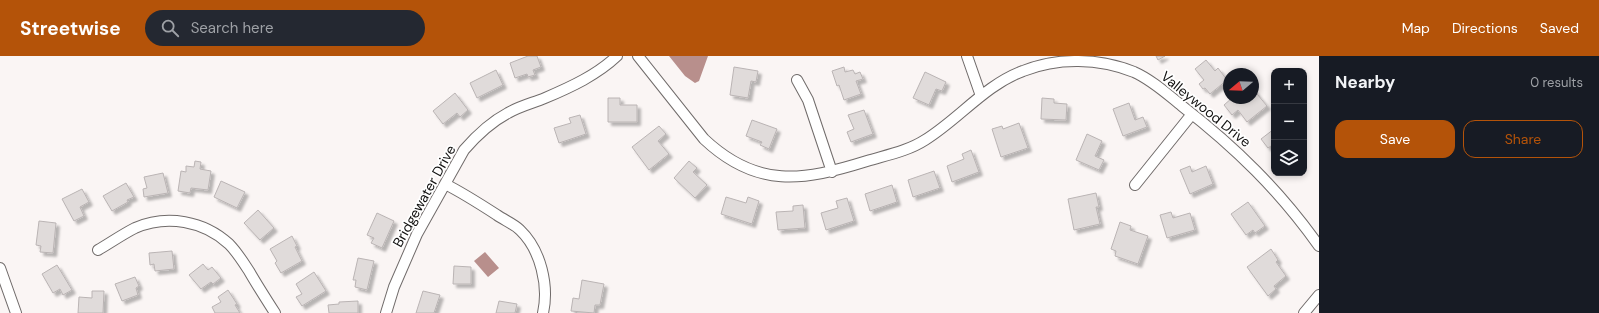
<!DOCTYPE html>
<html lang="en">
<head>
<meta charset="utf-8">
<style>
	body { margin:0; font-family:"DM Sans",sans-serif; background:#242831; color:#f1f3f6 }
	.controls { position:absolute; right:12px; top:12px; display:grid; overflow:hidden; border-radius:8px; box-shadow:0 2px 6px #0003 }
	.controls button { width:36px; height:36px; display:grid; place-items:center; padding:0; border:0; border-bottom:1px solid #363941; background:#171b24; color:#f1f3f6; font:20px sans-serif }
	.compass { position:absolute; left:1223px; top:12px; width:36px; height:36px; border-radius:50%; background:#171b24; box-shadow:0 2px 6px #0003; rotate:251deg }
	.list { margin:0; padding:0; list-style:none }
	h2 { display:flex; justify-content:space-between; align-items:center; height:52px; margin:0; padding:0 16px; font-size:17px }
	h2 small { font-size:13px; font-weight:400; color:#9ea1a6 }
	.actions { display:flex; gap:8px; padding:12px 16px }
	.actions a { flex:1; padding:9px 0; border:1px solid #b45309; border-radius:12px; text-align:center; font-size:14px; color:#b45309 }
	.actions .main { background:#b45309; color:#fff }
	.icon { flex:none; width:22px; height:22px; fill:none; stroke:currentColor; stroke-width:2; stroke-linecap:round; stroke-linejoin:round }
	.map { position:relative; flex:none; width:1319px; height:257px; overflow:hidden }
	header { display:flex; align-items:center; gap:24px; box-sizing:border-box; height:56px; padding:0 20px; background:#b45309; color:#fff }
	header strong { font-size:19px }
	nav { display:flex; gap:22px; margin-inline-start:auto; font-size:14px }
	.search { width:280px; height:36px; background:#242831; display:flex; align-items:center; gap:10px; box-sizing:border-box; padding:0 14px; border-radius:22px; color:#9ea1a6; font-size:15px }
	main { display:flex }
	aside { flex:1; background:#171b24 }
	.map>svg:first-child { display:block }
	.water { fill:#b88f8c }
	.building { fill:#e0dbda; stroke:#bab4b4; filter:url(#shadow) }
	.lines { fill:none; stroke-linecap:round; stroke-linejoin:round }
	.minor-casing { stroke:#706b6a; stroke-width:12 }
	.minor { stroke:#fff; stroke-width:10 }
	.labels { text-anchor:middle; stroke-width:3.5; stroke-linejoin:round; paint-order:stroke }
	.street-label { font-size:14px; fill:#100f0e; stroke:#fff }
</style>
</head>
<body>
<header>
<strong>Streetwise</strong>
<div class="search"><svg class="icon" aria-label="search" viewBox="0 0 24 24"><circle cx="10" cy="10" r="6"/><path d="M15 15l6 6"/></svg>Search here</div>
<nav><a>Map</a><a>Directions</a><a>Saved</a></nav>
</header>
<main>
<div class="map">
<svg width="1319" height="257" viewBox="0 0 1319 257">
	<defs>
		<filter id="shadow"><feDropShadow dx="3.5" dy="3.5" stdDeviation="1" flood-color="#0004"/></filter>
	</defs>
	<rect width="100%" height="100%" fill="#faf5f4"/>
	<!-- water -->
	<path class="water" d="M669 0H708L699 25 695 27 685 20Z
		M485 196 499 212 488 221 474 205Z"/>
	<!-- building -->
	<path class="building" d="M528 0H537L541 11 533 14 535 19 528 21 527 18 515 22 510 7Z
		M1156 0H1165L1158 4Z
		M1206 4 1215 15 1218 12 1227 24 1210 38 1205 32 1203 33 1199 28 1204 24 1195 13Z
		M734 11 758 15 756 26 751 25 748 42 730 39Z
		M844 11 845 16 853 14 855 18 860 16 863 23 856 25 861 38 844 44 839 29 837 30 832 15Z
		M496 14 503 29 477 42 470 27Z
		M925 16 946 26 942 35 936 33 929 49 913 42Z
		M1253 33 1267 50 1247 66 1238 54 1232 59 1224 49 1232 42H1253Z
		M455 37 468 54 460 61 457 57 443 68 433 55Z
		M608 42H620V49H637V66H608Z
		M1042 42 1054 43V47L1067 48 1066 64 1041 63Z
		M1129 47 1135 64 1143 61 1147 71 1123 80 1113 53Z
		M864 54 873 78 851 86 847 76 854 73 848 59Z
		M580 59 586 78 559 87 554 72 571 67 569 62Z
		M752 64 777 73 769 93 760 89 762 86 746 80Z
		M1019 67 1028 92 1001 101 992 73 1002 70 1003 73Z
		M659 70 666 78 658 85 669 98 649 114 632 91Z
		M1274 73V88L1268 92 1261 83Z
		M1087 78 1102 85 1095 100 1104 104 1099 114 1076 104Z
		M971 94 979 116 952 126 947 110 964 103 962 98Z
		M195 105 201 106 200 113 211 115 208 134 191 132 190 137 178 135 181 115 186 116V110L194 111Z
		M689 105 697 112 693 116 707 129 695 142 674 122Z
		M1190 110 1192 116 1206 110 1213 128 1190 138 1180 114Z
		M934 115 940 132 913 141 908 124Z
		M163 117 168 137 144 141 143 133 147 132 144 121Z
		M221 125 245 136 237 152 214 141Z
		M126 127 134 141 127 144 128 146 112 155 103 140Z
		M892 129 897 146 870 155 865 138Z
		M82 133 89 146 80 151 84 160 74 165 62 143Z
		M1096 137 1099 151H1096L1100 168 1074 174 1068 143Z
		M726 141 746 147 748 141 759 145 752 168 721 158Z
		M847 142 854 165 826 174 821 157 838 152 836 145Z
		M1248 146 1265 170 1255 177 1253 174 1246 179 1231 158Z
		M803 149 805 172 778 174 776 156 793 155V150Z
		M258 154 274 172 260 184 244 167Z
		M1171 156 1173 162 1190 157 1195 174 1167 182 1160 159Z
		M377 157 394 165 382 192 371 187 374 182 367 179Z
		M39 165 56 167 53 197 40 196 41 190 36 189Z
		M1120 166 1131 170 1130 174 1148 180 1138 208 1115 200 1116 195 1111 193Z
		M292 180 297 190 295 191 302 205 281 217 275 207 277 205 270 193Z
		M1271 193 1278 204 1276 206 1286 220 1274 230 1276 233 1268 240 1247 211Z
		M172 195 174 213 155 215 154 208 150 209 149 197Z
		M358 202 374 205 367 234 355 231 356 224H353Z
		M203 208 208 214 212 211 221 222 213 228 211 226 201 233 189 219Z
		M57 209 72 234 63 239 60 233 53 237 42 218Z
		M454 210 471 211V228H453Z
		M314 216 326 235 302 250 296 241 302 238 296 228Z
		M135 221 139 230 136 232 138 239 122 245 115 228Z
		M582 224 604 228 600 249H595L594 257 571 255 573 242 579 243Z
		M228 234 237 248 235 249 240 257H215L212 251 221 246 218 241Z
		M92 235H104L103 257H78L79 241 92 242Z
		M423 235 440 239 434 257H416Z
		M358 245V257H329L328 249 339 248V246Z
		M499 245 517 248 515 257H496Z"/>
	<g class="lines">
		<defs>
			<path id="minor" d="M638 0 704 83C757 133 803 125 867 105 887 99 908 95 925 84 959 63 985 29 1023 15 1058 1 1099 2 1134 16 1152 24 1167 38 1182 50 1236 92 1279 134 1319 190
				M967 0 981 40
				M797 24 808 44 832 116
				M445 128C463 137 480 148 497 159 504 164 514 168 520 174 541 194 549 230 543 257
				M1135 129 1192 58
				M98 194C110 187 123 178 135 172 167 158 204 165 229 188 237 196 243 206 249 215 257 229 266 243 275 257
				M0 212 16 257
				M386 257 394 231 417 178 464 94C477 79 491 66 508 57 520 50 533 47 545 42 571 31 597 19 617 0
				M1304 257 1319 239"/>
		</defs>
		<!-- minor casing -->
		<use href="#minor" class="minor-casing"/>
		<!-- minor -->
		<use href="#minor" class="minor"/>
	</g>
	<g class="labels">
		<!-- street labels -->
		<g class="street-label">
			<text transform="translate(1206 53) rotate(39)" y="5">Valleywood Drive</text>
			<text transform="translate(424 140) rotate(-61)" y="5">Bridgewater Drive</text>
		</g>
	</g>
</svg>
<div class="controls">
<button>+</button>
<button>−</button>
<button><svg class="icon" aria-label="layers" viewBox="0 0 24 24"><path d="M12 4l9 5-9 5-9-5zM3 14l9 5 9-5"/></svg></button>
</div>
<svg class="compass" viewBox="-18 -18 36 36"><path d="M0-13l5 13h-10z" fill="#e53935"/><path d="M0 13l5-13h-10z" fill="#9ea1a6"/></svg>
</div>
<aside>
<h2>Nearby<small>0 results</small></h2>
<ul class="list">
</ul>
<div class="actions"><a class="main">Save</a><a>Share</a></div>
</aside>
</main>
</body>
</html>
